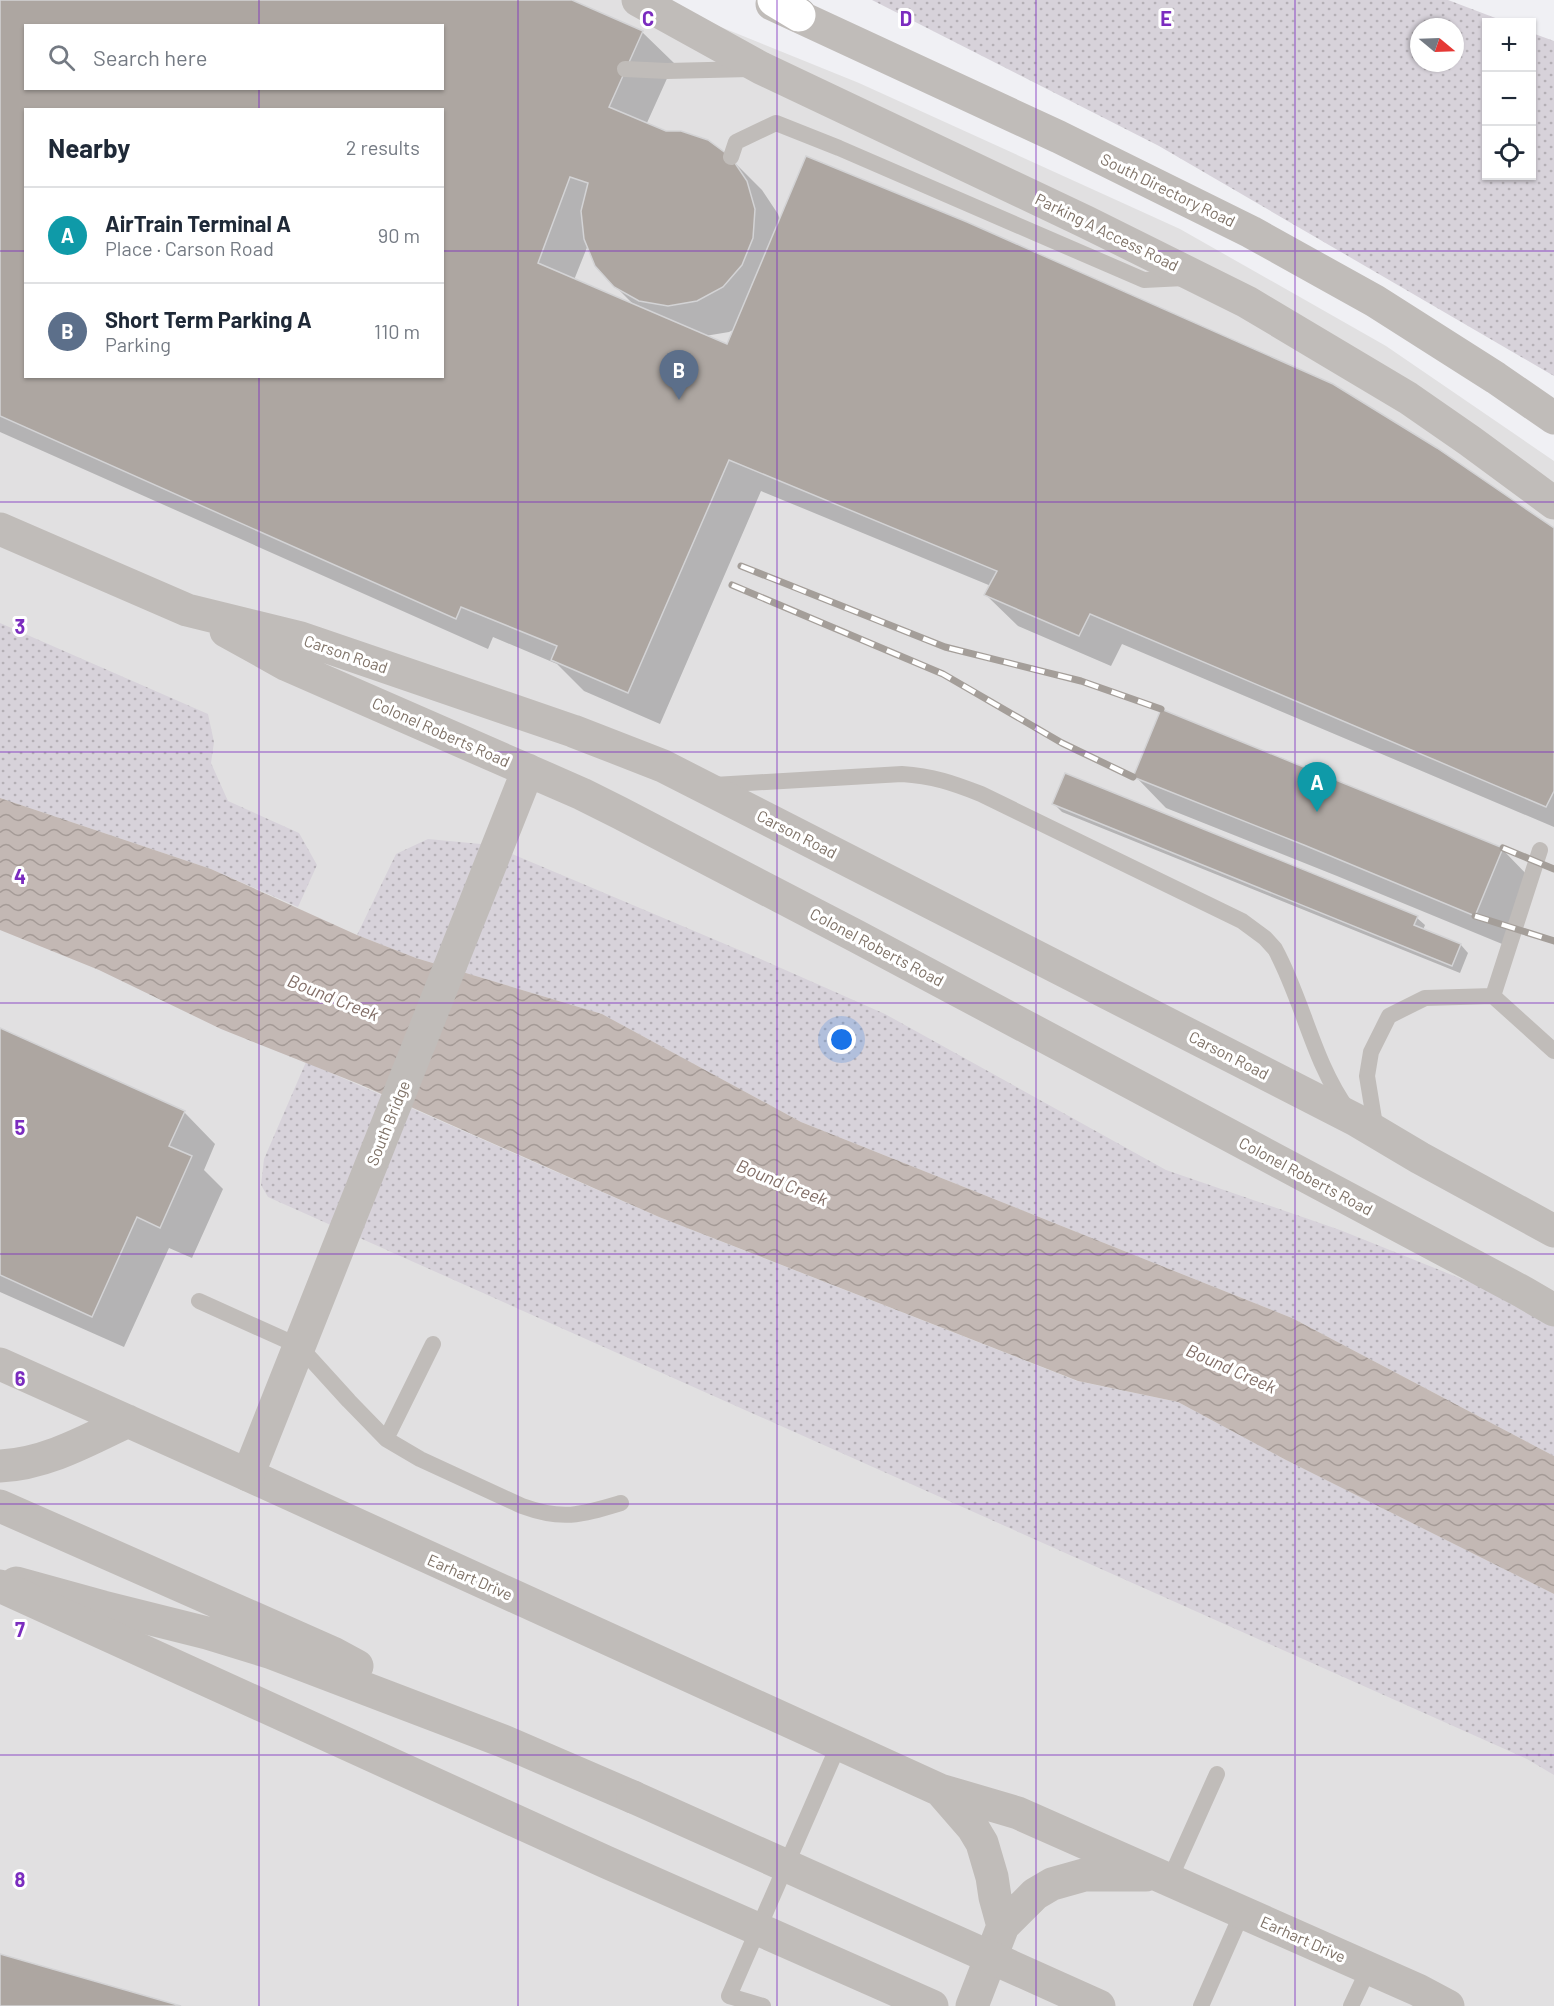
<!DOCTYPE html>
<html lang="en">
<head>
<meta charset="utf-8">
<style>
	body { margin:0; font-family:Barlow,sans-serif; background:#f2f2f3; color:#1f2937 }
	.controls { position:absolute; right:18px; top:18px; display:grid; overflow:hidden; border-radius:0px; box-shadow:0 2px 4px #0004 }
	.controls button { width:54px; height:54px; display:grid; place-items:center; padding:0; border:0; border-bottom:2px solid #e0e1e3; background:#fff; color:#1f2937; font:30px sans-serif }
	.compass { position:absolute; left:1410px; top:18px; width:54px; height:54px; border-radius:50%; background:#fff; box-shadow:0 2px 4px #0004; rotate:109deg }
	.you { position:absolute; left:842px; top:1040px; width:21px; height:21px; margin:-15px; border:4px solid #fff; border-radius:50%; background:#1a73e8; box-shadow:0 0 0 9px #1a73e833 }
	.badge { display:grid; place-items:center; width:39px; height:39px; border-radius:50%; background:#111827; color:#fff; font-size:20px; font-weight:700 }
	.pin { position:absolute; translate:-50% -50px; filter:drop-shadow(0 2px 3px #0008) }
	.pin::after { content:''; position:absolute; top:32px; width:21px; height:18px; background:inherit; clip-path:polygon(0 0,100% 0,50% 100%) }
	.list { margin:0; padding:0; list-style:none }
	h2 { display:flex; justify-content:space-between; align-items:center; height:78px; margin:0; padding:0 24px; font-size:26px }
	h2 small { font-size:20px; font-weight:400; color:#747a83 }
	.list li { display:grid; grid-template-columns:39px 1fr auto; gap:18px; align-items:center; box-sizing:border-box; height:96px; padding:0 24px; border-top:2px solid #e0e1e3 }
	.list b { display:block; font-size:22px; white-space:nowrap }
	.list p { margin:0; font-size:20px; white-space:nowrap; color:#747a83 }
	.list em { font-size:20px; font-style:normal; color:#747a83 }
	.icon { flex:none; width:33px; height:33px; fill:none; stroke:currentColor; stroke-width:2; stroke-linecap:round; stroke-linejoin:round }
	.map { position:relative; flex:none; width:1554px; height:2006px; overflow:hidden }
	.search { position:absolute; background:#fff; box-shadow:0 2px 4px #0004; left:24px; top:24px; width:420px; height:66px; display:flex; align-items:center; gap:15px; box-sizing:border-box; padding:0 21px; border-radius:0px; color:#747a83; font-size:22px }
	.panel { position:absolute; background:#fff; box-shadow:0 2px 4px #0004; left:24px; top:108px; width:420px; height:270px; border-radius:0px }
	.map>svg:first-child { display:block }
	.built { fill:#e1e0e1; fill-rule:evenodd }
	.grass { fill:url(#grass-dots); fill-rule:evenodd }
	.water { fill:url(#water-waves) }
	.shadow { fill:#0003; fill-rule:evenodd }
	.building { fill:#ada6a1; stroke:#d3d3d5; stroke-width:1.5; fill-rule:evenodd }
	.lines { fill:none; stroke-linecap:round; stroke-linejoin:round }
	.motorway-casing { stroke:#b3b0ad; stroke-width:35 }
	.service { stroke:#c0bcb9; stroke-width:16 }
	.minor { stroke:#c0bcb9; stroke-width:33 }
	.tertiary { stroke:#c0bcb9; stroke-width:33 }
	.motorway { stroke:#fff; stroke-width:33 }
	.rail-casing { stroke:#a49e99; stroke-width:7 }
	.rail { stroke:#fff; stroke-width:4.5; stroke-dasharray:14; stroke-linecap:butt }
	.tertiary-bridge { stroke:#c0bcb9; stroke-width:33 }
	.grid { fill:none; stroke:#7b2cbf; stroke-width:1.5; stroke-opacity:0.55 }
	.labels { text-anchor:middle; stroke-width:6; stroke-linejoin:round; paint-order:stroke }
	.street-label { font-size:16px; fill:#7e7166; stroke:#fff }
	.water-label { font-size:18px; font-style:italic; fill:#826e67; stroke:#fff }
	.grid-label { font-size:20px; text-anchor:middle; font-weight:bold; fill:#7b2cbf; stroke:#fff; stroke-width:6; stroke-linejoin:round; paint-order:stroke }
</style>
</head>
<body>
<div class="map">
<svg width="1554" height="2006" viewBox="0 0 1554 2006">
	<defs>
		<pattern id="grass-dots" width="8" height="8" patternUnits="userSpaceOnUse" patternTransform="scale(1.5)"><rect width="8" height="8" fill="#d7d2da"/><path d="M2 2h.1M6 6h.1" fill="none" stroke="#b4afb5" stroke-width="1.8" stroke-linecap="round"/></pattern>
		<pattern id="water-waves" width="16" height="10" patternUnits="userSpaceOnUse" patternTransform="scale(1.5)"><rect width="16" height="10" fill="#c3b8b4"/><path d="M0 5q4-4 8 0t8 0" fill="none" stroke="#a49a96"/></pattern>
	</defs>
	<rect width="100%" height="100%" fill="#f0f0f4"/>
	<!-- built -->
	<path class="built" d="M0 0H654L859 83 1180 229 1386 346 1554 461V2006H0ZM26 26H442V88H26ZM26 110H442V376H26Z"/>
	<!-- grass -->
	<path class="grass" d="M872 0H1448L1506 22H1486V176H1532V33L1554 41V376L1159 146ZM1419 27H1455V63H1419Z
		M0 623 208 714 214 742 211 763 228 801 299 833 317 865 298 907 211 869 0 798Z
		M428 839 491 845 765 961 885 1014 1166 1170 1340 1230 1554 1316V1456L1292 1318 801 1122 602 1014 416 958 357 935 396 854Z
		M306 1062 659 1217 1077 1381 1178 1402 1286 1460 1554 1594V1775L1527 1759 268 1197 261 1185 264 1159Z"/>
	<!-- water -->
	<path class="water" d="M0 798 211 869 357 935 416 958 602 1014 801 1122 1292 1318 1554 1456V1594L1286 1460 1178 1402 1078 1381 659 1217 359 1084 221 1029 99 970 0 930Z"/>
	<!-- shadow -->
	<path class="shadow" d="M0 0H567L642 32 674 63 646 125 730 158 762 190 778 214 780 220 1554 530V827L1122 644 1111 666 1018 626 986 595 991 586 761 491 660 724 584 691 557 664 493 637 488 649 0 432ZM26 26H442V88H26ZM26 110H442V376H26ZM588 245 615 286 636 307 574 280ZM735 329 728 346 705 336 729 332Z
		M1135 776 1502 849 1533 881 1507 946 1337 876 1166 808Z
		M1054 804 1417 918 1425 925 1423 930 1461 945 1468 953 1460 973 1062 812Z
		M0 1029 184 1112 215 1144 204 1170 223 1189 192 1258 169 1248 124 1347 0 1292Z"/>
	<!-- building -->
	<path class="building" d="M0 0H572L643 31 609 107 666 131H681L708 140 731 157 747 181 755 209 753 238 742 265 723 287 697 301 668 306 639 301 614 287 595 266 584 239 581 211 588 183 570 177 538 263 727 344 806 156 967 222 1333 384 1437 448 1554 528V791L1546 807 1090 614 1079 636 984 595 997 571 729 460 628 693 551 660 557 646 461 607 456 619 0 416ZM26 26H442V88H26ZM26 110H442V376H26Z
		M1161 709 1503 848 1475 916 1304 845 1133 777Z
		M1065 773 1418 916 1414 925 1461 944 1452 966 1052 804Z
		M0 1028 185 1111 169 1146 192 1156 160 1228 137 1217 92 1317 0 1275Z
		M0 1954 181 2006H0Z"/>
	<g class="lines">
		<defs>
			<path id="motorway" d="M774 0 799 15"/>
		</defs>
		<!-- motorway casing -->
		<use href="#motorway" class="motorway-casing"/>
		<!-- service -->
		<path class="service" d="M625 69 667 71 750 69
			M731 157 736 142 776 123 839 148 1144 280 1184 278
			M714 785 902 774C933 776 953 783 981 794L1242 921 1265 938 1275 949C1303 1000 1313 1062 1348 1110
			M1493 996 1540 850
			M1376 1131 1367 1076 1371 1052 1389 1016 1425 998 1493 996 1554 1051
			M199 1301 299 1346 349 1401 386 1439 420 1459 522 1506C563 1521 581 1515 621 1503
			M386 1439 433 1344
			M1169 1881 1217 1774
			M763 2006 729 1996 839 1744
			M1201 2006 1242 1913
			M1351 2006 1369 1968"/>
		<!-- minor -->
		<path class="minor" d="M638 0 761 68 1086 222 1247 302 1408 398 1470 441 1554 503
			M248 1475 940 1790 1018 1813 1418 1990 1448 2006
			M940 1790 973 1828 982 1843 992 1877 995 1897 1003 1926
			M972 2006 1003 1926 1035 1894 1052 1884 1084 1875H1146"/>
		<!-- tertiary -->
		<path class="tertiary" d="M772 4 1059 137 1251 232 1375 301 1496 378 1554 418
			M0 529 187 610 301 638 573 731 663 766 1356 1120 1420 1158 1554 1231
			M226 631 287 665 582 794 620 813 856 936 1523 1292 1554 1310
			M0 1364 248 1475 528 770
			M0 1466C46 1464 88 1440 128 1421
			M0 1506 333 1653 357 1666
			M16 1583 103 1607 207 1633 272 1653 503 1741 633 1797"/>
		<!-- motorway -->
		<use href="#motorway" class="motorway"/>
		<defs>
			<path id="rail" d="M741 566 945 647 1081 681 1161 709
				M732 585 943 674 1062 743 1133 777
				M1503 848 1554 869
				M1475 916 1554 941"/>
		</defs>
		<!-- rail casing -->
		<use href="#rail" class="rail-casing"/>
		<!-- rail -->
		<use href="#rail" class="rail"/>
		<!-- tertiary-bridge -->
		<path class="tertiary-bridge" d="M0 1586 606 1862 932 2006
			M633 1797 1099 2006"/>
	</g>
	<!-- grid -->
	<path class="grid" d="M259 0V26M518 0V2006M777 0V2006M1036 0V2006M1295 0V2006M259 88V110M0 251H26M442 251H1554M259 376V2006M0 502H1554M0 752H1554M0 1003H1554M0 1254H1554M0 1504H1554M0 1755H1554"/>
	<g class="labels">
		<!-- street labels -->
		<g class="street-label">
			<text transform="translate(1168 190) rotate(26)" y="6">South Directory Road</text>
			<text transform="translate(1107 232) rotate(26)" y="6">Parking A Access Road</text>
			<text transform="translate(346 654) rotate(19)" y="6">Carson Road</text>
			<text transform="translate(441 732) rotate(24)" y="6">Colonel Roberts Road</text>
			<text transform="translate(797 834) rotate(27)" y="6">Carson Road</text>
			<text transform="translate(877 947) rotate(28)" y="6">Colonel Roberts Road</text>
			<text transform="translate(1229 1055) rotate(27)" y="6">Carson Road</text>
			<text transform="translate(388 1123) rotate(-68)" y="6">South Bridge</text>
			<text transform="translate(1306 1176) rotate(28)" y="6">Colonel Roberts Road</text>
			<text transform="translate(470 1577) rotate(24)" y="6">Earhart Drive</text>
			<text transform="translate(1303 1939) rotate(24)" y="6">Earhart Drive</text>
		</g>
		<!-- water labels -->
		<g class="water-label">
			<text transform="translate(333 998) rotate(22)" y="6">Bound Creek</text>
			<text transform="translate(782 1183) rotate(22)" y="6">Bound Creek</text>
			<text transform="translate(1231 1369) rotate(24)" y="6">Bound Creek</text>
		</g>
	</g>
	<g class="grid-label">
		<text x="648" y="26">C</text>
		<text x="906" y="26">D</text>
		<text x="1166" y="26">E</text>
		<text x="20" y="634">3</text>
		<text x="20" y="884">4</text>
		<text x="20" y="1135">5</text>
		<text x="20" y="1386">6</text>
		<text x="20" y="1637">7</text>
		<text x="20" y="1887">8</text>
	</g>
</svg>
<div class="controls">
<button>+</button>
<button>−</button>
<button><svg class="icon" aria-label="locate" viewBox="0 0 24 24"><circle cx="12" cy="12" r="6"/><path d="M12 2v4M12 18v4M2 12h4M18 12h4"/></svg></button>
</div>
<svg class="compass" viewBox="-18 -18 36 36"><path d="M0-13l5 13h-10z" fill="#e53935"/><path d="M0 13l5-13h-10z" fill="#747a83"/></svg>
<div class="you"></div>
<div class="pin badge" style="left:1317px;top:812px;background:#0f9aa8">A</div>
<div class="pin badge" style="left:679px;top:400px;background:#5c6f8a">B</div>
<div class="search"><svg class="icon" aria-label="search" viewBox="0 0 24 24"><circle cx="10" cy="10" r="6"/><path d="M15 15l6 6"/></svg>Search here</div>
<section class="panel">
<h2>Nearby<small>2 results</small></h2>
<ul class="list">
<li><span class="badge" style="background:#0f9aa8">A</span><div><b>AirTrain Terminal A</b><p>Place · Carson Road</p></div><em>90 m</em></li>
<li><span class="badge" style="background:#5c6f8a">B</span><div><b>Short Term Parking A</b><p>Parking</p></div><em>110 m</em></li>
</ul>
</section>
</div>
</body>
</html>
